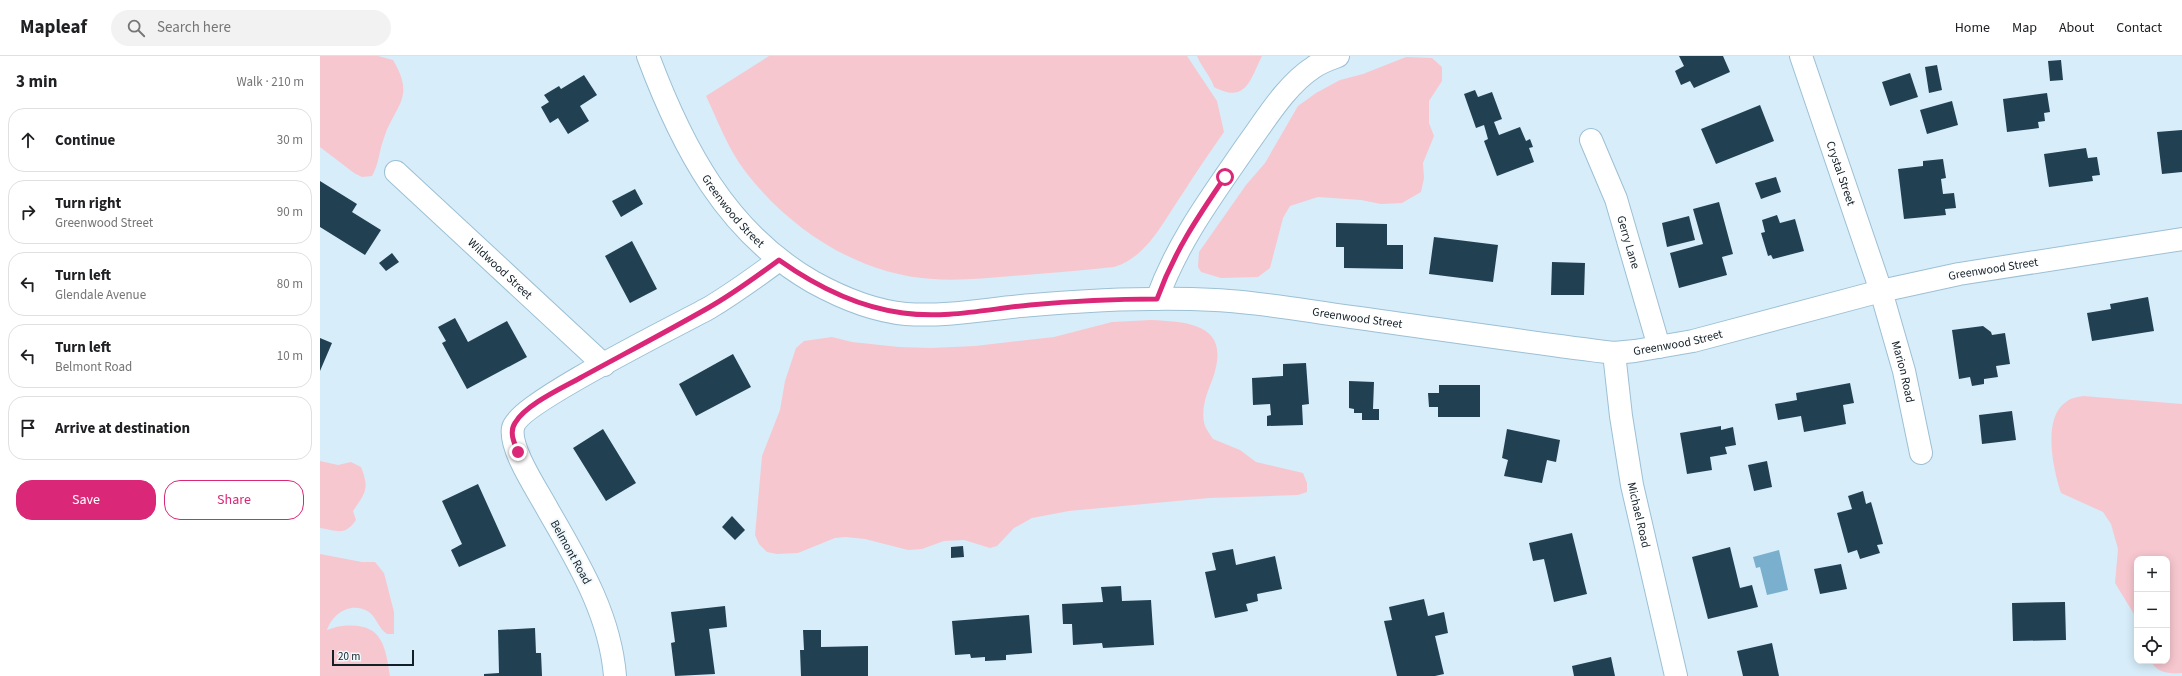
<!DOCTYPE html>
<html lang="en">
<head>
<meta charset="utf-8">
<style>
	body { margin:0; font-family:"Source Sans 3",sans-serif; background:#f2f2f2; color:#202124 }
	.controls { position:absolute; right:12px; bottom:12px; display:grid; overflow:hidden; border-radius:8px; box-shadow:0 2px 10px #0003 }
	.controls button { width:36px; height:36px; display:grid; place-items:center; padding:0; border:0; border-bottom:1px solid #e0e0e0; background:#fff; color:#202124; font:20px sans-serif }
	.scale { position:absolute; left:12px; bottom:10px; width:82px; box-sizing:border-box; padding-left:4px; border:2px solid #132028; border-top:0; font-size:11px; line-height:14px; white-space:nowrap; color:#132028; -webkit-text-stroke:3px #f0f8fc; paint-order:stroke }
	.stop { position:absolute; width:12px; height:12px; margin:-9px; border:3px solid #db2777; border-radius:50%; background:#fff }
	.stop.end { background:#db2777; border-color:#fff; box-shadow:0 1px 4px #0008 }
	.list { margin:0; padding:0; list-style:none }
	h2 { display:flex; justify-content:space-between; align-items:center; height:52px; margin:0; padding:0 16px; font-size:17px }
	h2 small { font-size:13px; font-weight:400; color:#757577 }
	.list li { display:grid; grid-template-columns:26px 1fr auto; gap:12px; align-items:center; box-sizing:border-box; height:64px; margin:0 8px 8px; padding:0 8px; border:1px solid #e0e0e0; border-radius:16px }
	.list b { display:block; font-size:15px; white-space:nowrap }
	.list p { margin:0; font-size:13px; white-space:nowrap; color:#757577 }
	.list em { font-size:13px; font-style:normal; color:#757577 }
	.actions { display:flex; gap:8px; padding:12px 16px }
	.actions a { flex:1; padding:9px 0; border:1px solid #db2777; border-radius:16px; text-align:center; font-size:14px; color:#db2777 }
	.actions .main { background:#db2777; color:#fff }
	.icon { flex:none; width:22px; height:22px; fill:none; stroke:currentColor; stroke-width:2; stroke-linecap:round; stroke-linejoin:round }
	.map { position:relative; flex:none; width:1862px; height:620px; overflow:hidden }
	header { display:flex; align-items:center; gap:24px; box-sizing:border-box; height:56px; padding:0 20px; background:#fff; border-bottom:1px solid #e0e0e0 }
	header strong { font-size:19px }
	nav { display:flex; gap:22px; margin-inline-start:auto; font-size:14px }
	.search { width:280px; height:36px; background:#f2f2f2; display:flex; align-items:center; gap:10px; box-sizing:border-box; padding:0 14px; border-radius:22px; color:#757577; font-size:15px }
	main { display:flex }
	aside { flex:1; background:#fff }
	.map>svg:first-child { display:block }
	.green { fill:#f7c7cf }
	.water { fill:#7ab0ce }
	.building { fill:#214153 }
	.lines { fill:none; stroke-linecap:round; stroke-linejoin:round }
	.minor-casing { stroke:#9cc0d4; stroke-width:24 }
	.tertiary-casing { stroke:#9cc0d4; stroke-width:24 }
	.minor { stroke:#fff; stroke-width:22 }
	.tertiary { stroke:#fff; stroke-width:22 }
	.route { stroke:#db2777; stroke-width:5 }
	.labels { text-anchor:middle; stroke-width:4; stroke-linejoin:round; paint-order:stroke }
	.street-label { font-size:12px; fill:#132028; stroke:#f0f8fc }
</style>
</head>
<body>
<header>
<strong>Mapleaf</strong>
<div class="search"><svg class="icon" aria-label="search" viewBox="0 0 24 24"><circle cx="10" cy="10" r="6"/><path d="M15 15l6 6"/></svg>Search here</div>
<nav><a>Home</a><a>Map</a><a>About</a><a>Contact</a></nav>
</header>
<main>
<aside>
<h2>3 min<small>Walk · 210 m</small></h2>
<ul class="list">
<li><svg class="icon" aria-label="ahead" viewBox="0 0 24 24"><path d="M12 20V5M6 11l6-6 6 6"/></svg><div><b>Continue</b></div><em>30 m</em></li>
<li><svg class="icon" aria-label="right" viewBox="0 0 24 24"><path d="M7 20v-9h11M14 6l5 5-5 5"/></svg><div><b>Turn right</b><p>Greenwood Street</p></div><em>90 m</em></li>
<li><svg class="icon" aria-label="left" viewBox="0 0 24 24"><path d="M17 20v-9H6M10 6l-5 5 5 5"/></svg><div><b>Turn left</b><p>Glendale Avenue</p></div><em>80 m</em></li>
<li><svg class="icon" aria-label="left" viewBox="0 0 24 24"><path d="M17 20v-9H6M10 6l-5 5 5 5"/></svg><div><b>Turn left</b><p>Belmont Road</p></div><em>10 m</em></li>
<li><svg class="icon" aria-label="arrive" viewBox="0 0 24 24"><path d="M6 21V4h12l-3 4 3 4H6"/></svg><div><b>Arrive at destination</b></div></li>
</ul>
<div class="actions"><a class="main">Save</a><a>Share</a></div>
</aside>
<div class="map">
<svg width="1862" height="620" viewBox="0 0 1862 620">
	<rect width="100%" height="100%" fill="#d7edfa"/>
	<!-- green -->
	<path class="green" d="M0 0H58L73 4C96 42 75 49 64 82 59 95 59 108 52 120L42 121 34 117 0 91Z
		M449 0H867L897 45 904 76C890 96 876 116 863 137 844 164 828 201 794 211 760 215 726 217 692 220 666 222 639 225 613 223 539 219 469 173 425 115 408 93 398 65 386 40Z
		M877 0H942C930 24 926 48 894 31 892 23 881 10 877 0Z
		M1086 1 1112 2 1122 11V25L1109 45V67L1114 80 1103 107 1104 122 1101 136 1082 147 1061 148 1041 144 998 141 970 150 963 162 950 212 938 221 901 222 881 216 878 211 879 196 926 129 945 107 978 50 996 37 1020 24 1043 18Z
		M831 264C872 266 911 269 893 322 887 337 880 353 885 370 887 374 890 379 893 383L920 394 936 406 983 417 987 427V436L978 439 889 442 749 455 712 462 694 472 677 490 670 492 644 484 624 485 602 493 588 494 545 483 526 481 515 482 478 497 457 498 447 496 439 488 435 479 442 400 460 354 465 325 476 292 484 285 512 281 532 286 579 291 611 292 655 290 734 281 792 266Z
		M1763 340 1862 348V617C1850 618 1836 617 1831 605H1847V503H1817V563L1795 527 1798 493 1791 468 1783 456 1741 437C1733 413 1722 362 1746 346 1750 342 1758 341 1763 340Z
		M0 405 18 409 31 406 41 411C50 433 45 437 33 455L36 464C25 480 18 475 0 472Z
		M0 498 42 506H55L64 517 74 556V578H67C59 573 56 561 49 556 31 545 13 557 7 574 11 573 17 570 22 570 61 566 65 587 70 620H0Z"/>
	<!-- water -->
	<path class="water" d="M1459 494 1468 534 1447 539 1440 511 1436 512 1433 501Z"/>
	<!-- building -->
	<path class="building" d="M1359 0H1403L1410 16 1374 32 1370 25 1361 29 1355 15 1364 10Z
		M1741 4 1743 24 1730 25 1728 5Z
		M1617 9 1622 34 1609 37 1605 11Z
		M1590 17 1598 41 1570 50 1562 26Z
		M264 19 277 39 260 50 269 65 248 78 238 62 230 67 221 51 229 46 224 39 239 30 241 33Z
		M1155 34 1158 41 1172 36 1182 63 1174 66 1179 79 1200 71 1206 85 1210 83 1213 91 1209 92 1214 106 1177 120 1164 85 1168 83 1164 69 1156 72 1144 38Z
		M1727 37 1730 56 1724 57 1725 65 1718 66 1719 72 1687 76 1683 43Z
		M1632 45 1638 69 1607 78 1600 54Z
		M1440 49 1454 85 1396 108 1381 73Z
		M1862 74V116L1842 118 1837 76Z
		M1766 92 1768 102 1777 101 1780 119 1772 120 1773 125 1729 131 1724 98Z
		M1623 103 1626 122 1621 123 1623 138 1634 137 1636 152 1625 153 1626 159 1584 163 1578 113 1603 110V105Z
		M1456 121 1461 136 1441 143 1435 127Z
		M0 125 37 148 32 156 61 174 45 199 0 171Z
		M315 133 323 148 301 161 292 145Z
		M1399 146 1413 198 1402 201 1407 219 1359 232 1350 197 1383 188 1373 153Z
		M1457 159 1460 167 1475 163 1484 195 1453 203 1451 199 1448 200 1441 177 1445 176 1442 164Z
		M1369 160 1375 184 1347 191 1342 167Z
		M1016 167 1067 168V189H1083V213L1024 212V191H1016Z
		M1114 181 1178 189 1173 226 1109 218Z
		M312 185 337 233 310 247 285 200Z
		M72 197 79 206 66 215 59 207Z
		M1232 206 1265 207 1264 239H1231Z
		M1828 241 1834 275 1772 285 1767 257 1791 253 1790 248Z
		M135 262 148 286 187 265 207 301 147 333 122 287 126 285 118 271Z
		M1663 270 1671 276 1672 279 1685 277 1690 308 1676 310 1678 321 1664 323V328L1652 330 1650 321 1639 323 1632 274Z
		M0 282 12 287 0 315Z
		M413 298 431 331 376 360 359 328Z
		M986 307 989 348 982 349 983 369 947 370V360L951 359 950 348 933 349 932 322 963 320V308Z
		M1029 325 1054 326 1053 353H1059V364H1042V357H1034V353L1029 352Z
		M1530 327 1534 347 1523 349 1526 368 1484 376 1481 360 1458 364 1455 348 1477 344 1476 337Z
		M1119 329H1160V361H1118V351H1109L1108 337H1119Z
		M1692 355 1696 384 1662 388 1659 359Z
		M1401 370V374L1413 371 1416 389 1405 391 1407 398 1390 401 1392 414 1367 418 1360 377Z
		M283 373 316 427 286 445 253 392Z
		M1187 373 1240 384 1236 406 1227 404 1222 427 1184 420 1188 404 1182 402Z
		M1447 405 1452 431 1434 435 1428 409Z
		M158 428 186 490 139 511 131 494 142 488 122 445Z
		M1543 435 1546 448 1551 446 1563 488 1557 489 1560 497 1540 503 1537 494 1528 497 1517 457 1532 453 1528 440Z
		M412 460 425 474 415 484 402 471Z
		M1252 477 1267 538 1234 546 1224 503 1213 505 1209 487Z
		M643 490 644 501 631 502V491Z
		M1410 491 1420 532 1432 529 1438 551 1388 563 1372 501Z
		M913 493 916 509 955 500 962 533 937 538 938 545 926 548 928 555 895 562 885 516 896 514 892 497Z
		M1521 508 1527 533 1500 538 1494 513Z
		M801 530 802 545 831 544 834 589 783 592 782 587 753 589 752 568H743L742 548 783 546 781 531Z
		M1104 543 1108 560 1124 556 1128 577 1115 580 1124 618 1115 620H1077L1064 565 1072 564 1069 551Z
		M1745 546 1746 584 1693 585 1692 547Z
		M405 550 407 571 389 573 395 618 355 620 351 587 355 586 351 556Z
		M709 559 712 597 686 599V604L665 605V601L651 602 650 598 635 599 632 565Z
		M215 572 216 597H221L222 620H164V618L179 617 178 574Z
		M483 574H501V591L548 590V620H481L480 594H484Z
		M1452 587 1459 620H1423L1417 595Z
		M1291 601 1295 620H1254L1252 610Z"/>
	<g class="lines">
		<defs>
			<g id="minor">
				<path id="s1" d="M1481 0 1561 235 1584 315 1601 397"/>
				<path id="s2" d="M1271 84 1296 143 1339 291"/>
				<path id="s3" d="M76 116 284 309"/>
				<path d="M837 243C858 185 892 140 927 89 946 63 966 29 994 11 1001 6 1010 3 1018 0"/>
				<path id="s4" d="M1294 297 1301 360 1312 429 1356 620"/>
				<path d="M295 620C290 558 258 506 228 454 218 435 189 393 193 372 197 348 360 268 389 252 414 237 436 221 459 204"/>
			</g>
			<g id="tertiary">
				<path id="s5" d="M328 0C362 91 406 176 493 226 522 242 553 255 586 258 629 261 671 252 713 249 773 244 834 241 895 244 940 246 986 255 1031 261 1119 273 1206 286 1294 297L1315 295 1373 285 1561 235 1639 218 1862 183"/>
			</g>
		</defs>
		<!-- minor casing -->
		<use href="#minor" class="minor-casing"/>
		<!-- tertiary casing -->
		<use href="#tertiary" class="tertiary-casing"/>
		<!-- minor -->
		<use href="#minor" class="minor"/>
		<!-- tertiary -->
		<use href="#tertiary" class="tertiary"/>
	</g>
	<g class="lines">
		<!-- route -->
		<path class="route" d="M198 396C194 387 189 376 195 367 205 349 242 332 260 322 302 299 346 276 388 252 413 238 436 221 459 204 497 231 537 251 583 257 625 263 668 253 710 249 752 245 795 243 837 243 854 196 877 162 905 121"/>
	</g>
	<g class="labels">
		<!-- street labels -->
		<g class="street-label">
			<text dy="4" stroke="none"><textPath href="#s1" startOffset="124">Crystal Street</textPath></text>
			<text dy="4" stroke="none"><textPath href="#s5" startOffset="178">Greenwood Street</textPath></text>
			<text dy="4" stroke="none"><textPath href="#s2" startOffset="109">Gerry Lane</textPath></text>
			<text dy="4" stroke="none"><textPath href="#s3" startOffset="142">Wildwood Street</textPath></text>
			<text dy="4" stroke="none"><textPath href="#s5" startOffset="1486">Greenwood Street</textPath></text>
			<text dy="4" stroke="none"><textPath href="#s5" startOffset="838">Greenwood Street</textPath></text>
			<text dy="4" stroke="none"><textPath href="#s5" startOffset="1162">Greenwood Street</textPath></text>
			<text dy="4" stroke="none"><textPath href="#s1" startOffset="332">Marion Road</textPath></text>
			<text dy="4" stroke="none"><textPath href="#s4" startOffset="164">Michael Road</textPath></text>
			<text transform="translate(251 496) rotate(61)" y="4">Belmont Road</text>
		</g>
	</g>
</svg>
<div class="controls">
<button>+</button>
<button>−</button>
<button><svg class="icon" aria-label="locate" viewBox="0 0 24 24"><circle cx="12" cy="12" r="6"/><path d="M12 2v4M12 18v4M2 12h4M18 12h4"/></svg></button>
</div>
<div class="scale">20 m</div>
<div class="stop" style="left:905px;top:121px"></div>
<div class="stop end" style="left:198px;top:396px"></div>
</div>
</main>
</body>
</html>
